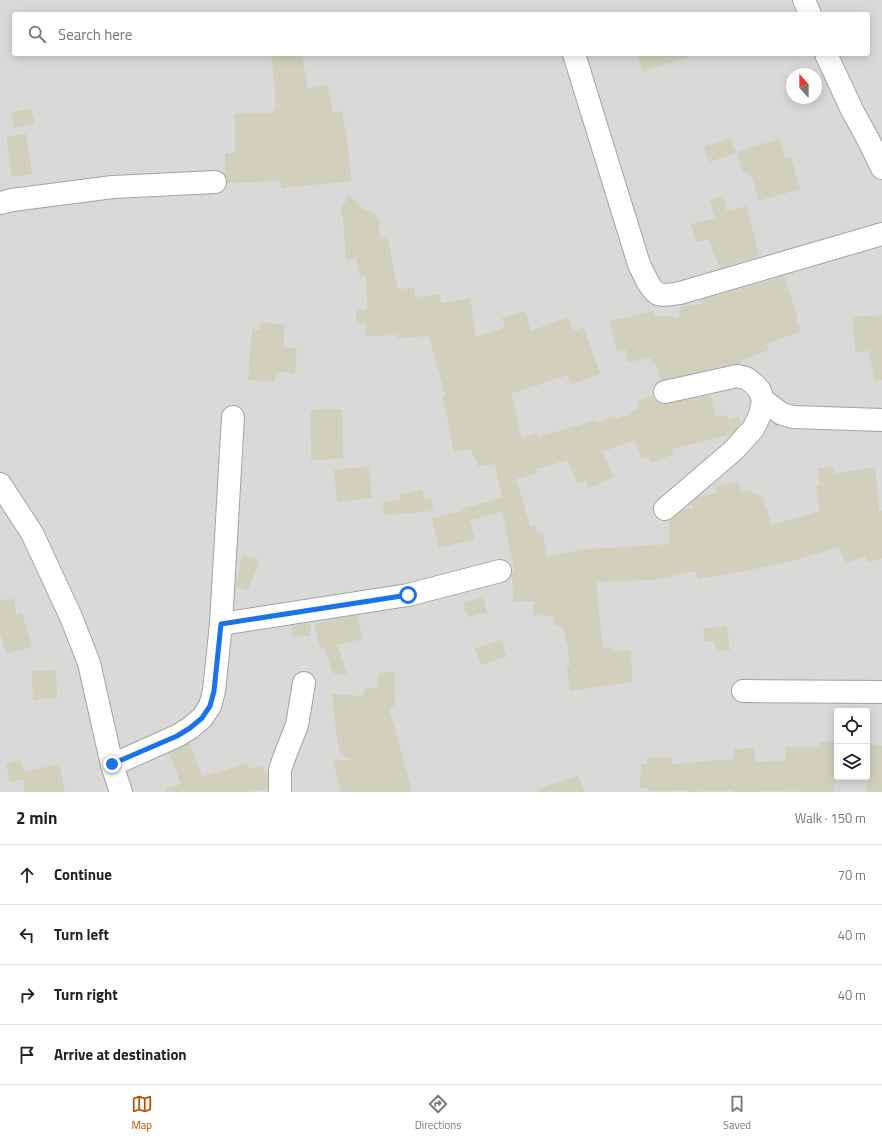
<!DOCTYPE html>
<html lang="en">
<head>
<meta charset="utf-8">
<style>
	body { margin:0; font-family:"Titillium Web",sans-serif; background:#f2f2f2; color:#222 }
	.controls { position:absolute; right:12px; bottom:12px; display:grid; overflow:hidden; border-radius:4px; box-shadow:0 2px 10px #0003 }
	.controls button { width:36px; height:36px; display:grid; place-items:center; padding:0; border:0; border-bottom:1px solid #e0e0e0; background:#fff; color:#222; font:20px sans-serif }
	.compass { position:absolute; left:786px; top:68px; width:36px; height:36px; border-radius:50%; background:#fff; box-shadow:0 2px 10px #0003; rotate:339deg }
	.stop { position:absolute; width:12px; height:12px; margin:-9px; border:3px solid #1a73e8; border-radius:50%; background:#fff }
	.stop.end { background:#1a73e8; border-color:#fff; box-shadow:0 1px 4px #0008 }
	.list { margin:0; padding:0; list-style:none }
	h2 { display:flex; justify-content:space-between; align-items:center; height:52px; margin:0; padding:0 16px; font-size:17px }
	h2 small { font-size:13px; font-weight:400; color:#767676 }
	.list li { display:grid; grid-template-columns:26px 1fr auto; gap:12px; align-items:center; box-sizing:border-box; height:60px; padding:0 16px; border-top:1px solid #e0e0e0 }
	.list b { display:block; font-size:15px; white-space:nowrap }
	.list em { font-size:13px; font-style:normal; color:#767676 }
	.icon { flex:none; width:22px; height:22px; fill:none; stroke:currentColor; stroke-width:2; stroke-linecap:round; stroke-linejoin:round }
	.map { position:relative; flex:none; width:882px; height:792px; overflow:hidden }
	.search { position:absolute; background:#fff; box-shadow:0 2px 10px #0003; left:12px; right:12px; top:12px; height:44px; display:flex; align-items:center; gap:10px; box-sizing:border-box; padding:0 14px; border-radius:4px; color:#767676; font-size:15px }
	.sheet { height:292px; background:#fff }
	nav { display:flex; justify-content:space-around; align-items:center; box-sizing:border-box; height:56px; border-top:1px solid #e0e0e0; background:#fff; font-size:11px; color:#767676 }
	nav a { display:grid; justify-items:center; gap:2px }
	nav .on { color:#b45309 }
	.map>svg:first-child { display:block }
	.residential { fill:#d9d9d8; fill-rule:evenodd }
	.building { fill:#d1d0bc }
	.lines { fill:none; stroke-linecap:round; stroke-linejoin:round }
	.minor-casing { stroke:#a2a2a2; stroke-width:24 }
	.minor { stroke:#fff; stroke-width:22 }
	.route { stroke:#1a73e8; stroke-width:5 }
</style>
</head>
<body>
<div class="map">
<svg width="882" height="792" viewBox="0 0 882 792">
	<rect width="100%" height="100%" fill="#ebeedf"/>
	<!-- residential -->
	<path class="residential" d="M0 0H882V792H0ZM14 14H868V54H14ZM792 74H816V98H792ZM837 711H867V777H837Z"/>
	<!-- building -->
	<path class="building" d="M280 54H302L308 89 327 85 333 113 342 111 348 145 351 181 281 188V181L227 183 225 175V153H235V113H274V108H276L274 77 271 57 280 56Z
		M637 54H687L688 57 643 72Z
		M31 108 35 123 14 128 11 113Z
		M26 134 32 174 12 177 6 137Z
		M731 138 736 153 709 162 704 147Z
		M779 139 785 158 791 157 800 189 759 201 752 175 749 176 747 172 743 173 737 152Z
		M349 195 365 211 372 212 376 215 379 221 380 238 387 236 398 289 414 288 415 297 440 295 441 303 470 298 476 337 505 327 502 318 525 311 531 331 568 317 573 331 584 327 600 374 571 384 568 375 511 394 522 438 536 433 538 437 596 420 597 423 615 416V419L632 414 631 411 639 408 637 401 653 396 656 401 661 404H667L711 395 716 417 726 415 728 420 739 417 741 424 732 434 672 449 674 454 651 463 648 456 641 458 635 440 602 452 614 477 589 488 586 481 577 484 568 460 536 469 537 473 516 479 530 526 535 525 537 533 542 532 548 557 589 548 590 549 670 544 669 521 673 518 684 509H693L691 503 698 497 717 493 715 487 738 481 741 493 749 490 763 498 772 525 820 511 816 487 820 486 817 468 833 466 835 474 875 467 879 511H882V558L868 563 866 556 845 563 839 547 796 560 739 572 698 579 696 571 653 580 597 582 598 585H596L603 649 612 647 613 651 631 650 632 682 570 691 566 666H570L568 648 562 626 556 627 553 616 533 615 534 601 513 602 512 572H515L502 512 470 520 475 539 439 548 432 518 462 511 461 509 502 498 495 464 478 466 474 455H472L471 449 454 452 448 425 449 424 442 396H445L429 336 398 338 397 335 366 336 365 324H357L356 309H367L366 275 360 277 356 258 346 259 343 220 341 214V209Z
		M723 196 727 211 747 206 759 257 720 268 708 239 696 242 691 224 715 218 710 200Z
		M784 276 798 317 796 318 801 331 767 344 769 350 740 361 741 364H734L661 381 656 364H652L651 358 628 362 625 349 617 352 610 321 654 311 655 316 679 317 680 307 702 304 700 300Z
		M882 315V380L874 381 869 351 855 352 853 317Z
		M261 323 285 324 283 347 297 348 295 373 276 372 275 382 248 380 252 329 260 330Z
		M342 409 343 459 311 460 310 410Z
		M369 466 372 498 337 502 334 470Z
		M422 489 425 499 432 498 433 511 384 515 383 502 400 500 399 495Z
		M242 556 258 559 257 562 259 563 247 591 236 586Z
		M483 597 487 612 468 617 463 603Z
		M14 599 16 615 22 613 32 647 6 654 0 632V600Z
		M357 615 363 639 337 645 348 676 333 673 324 648 320 649 314 624 339 618Z
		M310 623 311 636 292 637V626Z
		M727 626 730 650 716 651 715 641 705 642 703 628Z
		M501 640 506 657 481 665 475 648Z
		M56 670 57 698 33 700 32 671Z
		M394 672 395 707H389L412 792H341L333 761 354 759 341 756 337 737 332 694 363 696 364 689 378 687V673Z
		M837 741V775H836V784H834V792L758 791V792H734V790L688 792V790L649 791V788H640L641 764H647V758L672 757V764L734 759V749L755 748V762L786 761V747H820V742Z
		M190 743 202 777 247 763 249 768 263 767 264 772H267L268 789 247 792H166V789L181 784 169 753Z
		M868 745 882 746V792H866Z
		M20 760 24 772 59 764 65 792H25L23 779 10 782 6 764Z
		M578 776 584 792H538L537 789Z"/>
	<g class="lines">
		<defs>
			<path id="minor" d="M804 0 810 14
				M574 54 639 264C643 272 650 290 658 294 664 296 674 294 680 293L882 234
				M826 54 852 110 869 141 882 168
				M0 203 12 200 113 187 215 182
				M665 392 737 376 746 378 754 384 760 391 763 400 782 414 793 417 882 420
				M0 484 32 533 71 617 89 663 112 765 121 792
				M665 509 734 450 753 429 760 415 763 400
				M221 624 408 595 500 571
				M743 691 882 692
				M112 765 177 736 190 728 202 718 210 706 214 691 221 624 233 417
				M280 792V770L284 758 297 725 304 683"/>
		</defs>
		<!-- minor casing -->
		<use href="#minor" class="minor-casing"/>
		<!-- minor -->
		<use href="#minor" class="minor"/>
	</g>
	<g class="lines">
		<!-- route -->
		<path class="route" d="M112 764 177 736 190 728 202 718 210 706 214 691 221 624 408 595"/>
	</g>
</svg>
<div class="controls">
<button><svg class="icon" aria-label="locate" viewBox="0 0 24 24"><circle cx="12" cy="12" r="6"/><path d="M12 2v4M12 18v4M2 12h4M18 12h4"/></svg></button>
<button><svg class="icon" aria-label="layers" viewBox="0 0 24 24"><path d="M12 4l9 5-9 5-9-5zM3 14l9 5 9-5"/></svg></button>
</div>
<svg class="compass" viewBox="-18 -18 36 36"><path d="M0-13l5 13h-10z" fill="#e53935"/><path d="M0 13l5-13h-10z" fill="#767676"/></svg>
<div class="stop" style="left:408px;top:595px"></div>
<div class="stop end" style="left:112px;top:764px"></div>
<div class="search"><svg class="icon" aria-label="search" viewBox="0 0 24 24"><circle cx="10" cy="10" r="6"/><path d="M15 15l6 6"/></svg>Search here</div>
</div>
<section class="sheet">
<h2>2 min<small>Walk · 150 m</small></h2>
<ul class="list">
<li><svg class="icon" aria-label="ahead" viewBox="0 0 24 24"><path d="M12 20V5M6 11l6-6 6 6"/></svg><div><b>Continue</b></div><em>70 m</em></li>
<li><svg class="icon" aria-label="left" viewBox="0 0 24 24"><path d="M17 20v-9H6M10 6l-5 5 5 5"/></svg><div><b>Turn left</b></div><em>40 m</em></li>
<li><svg class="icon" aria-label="right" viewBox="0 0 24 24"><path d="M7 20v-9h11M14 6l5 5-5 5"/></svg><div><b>Turn right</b></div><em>40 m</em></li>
<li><svg class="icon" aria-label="arrive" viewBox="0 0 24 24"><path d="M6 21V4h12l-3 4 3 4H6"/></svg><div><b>Arrive at destination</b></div></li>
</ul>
</section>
<nav>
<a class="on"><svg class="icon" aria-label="map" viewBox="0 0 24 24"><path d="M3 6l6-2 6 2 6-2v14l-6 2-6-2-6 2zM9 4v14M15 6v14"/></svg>Map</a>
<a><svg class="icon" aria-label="directions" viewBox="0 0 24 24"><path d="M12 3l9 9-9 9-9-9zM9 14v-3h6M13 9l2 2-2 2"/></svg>Directions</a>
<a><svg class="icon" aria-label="saved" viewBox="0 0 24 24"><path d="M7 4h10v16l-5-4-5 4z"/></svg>Saved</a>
</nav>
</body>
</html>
